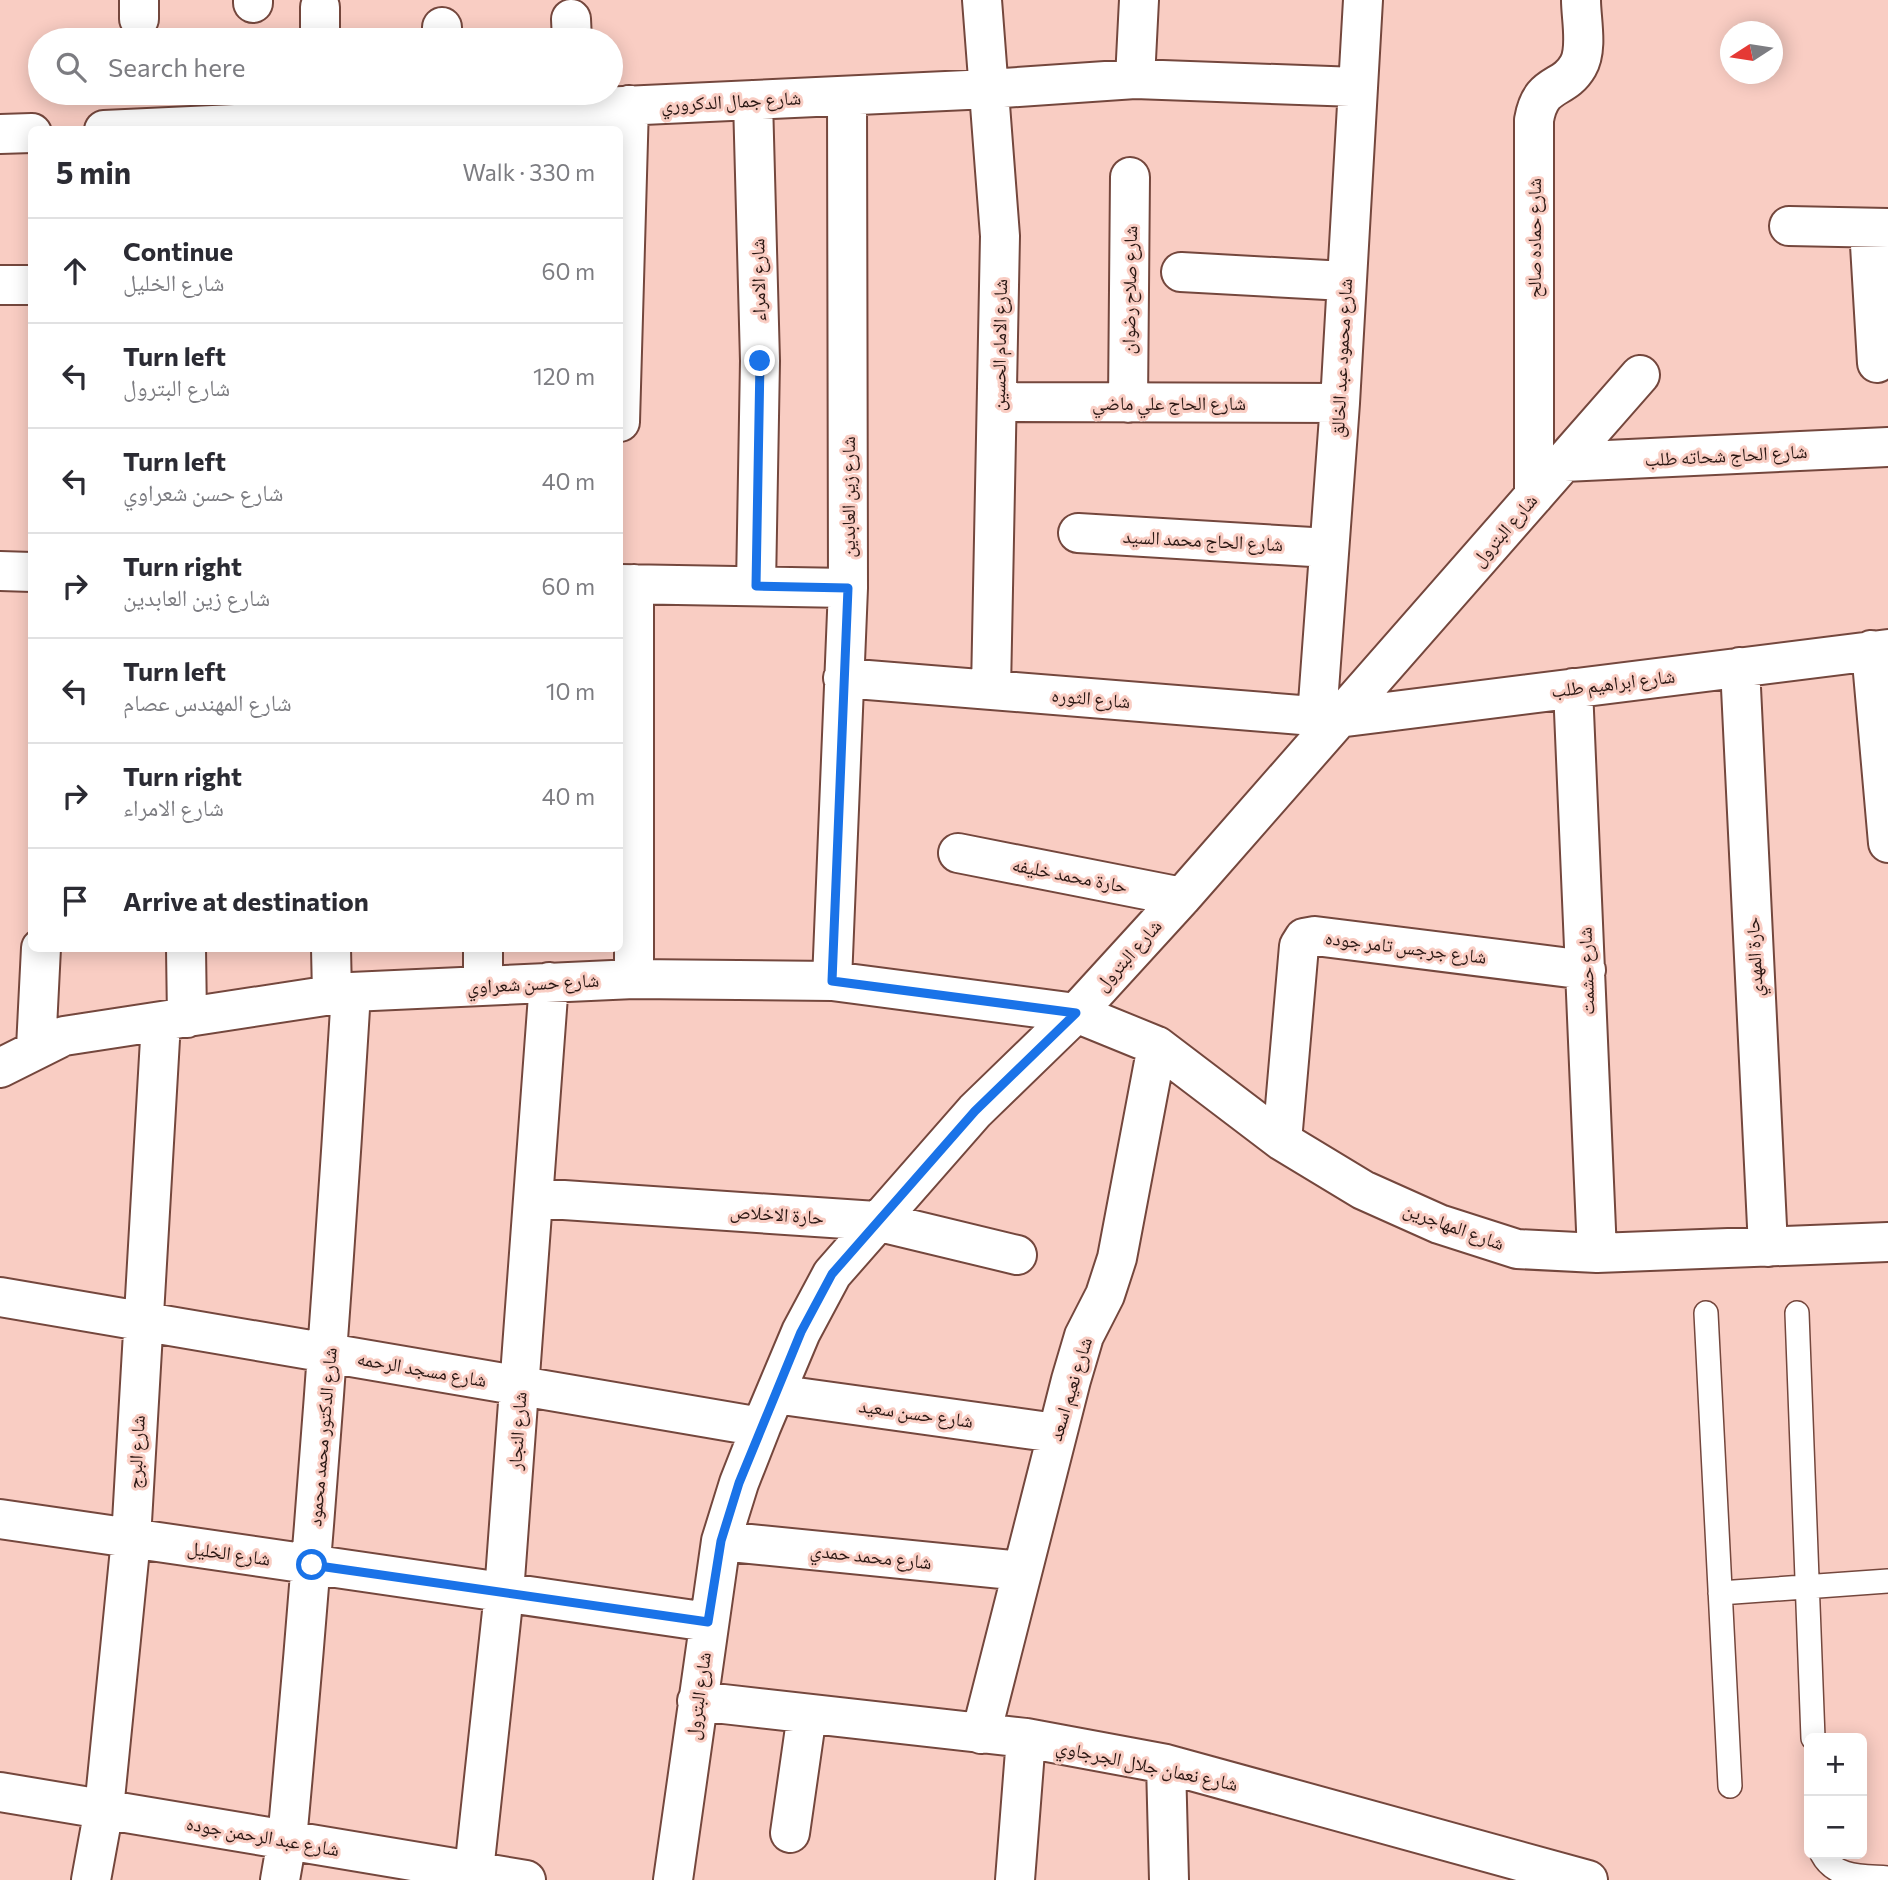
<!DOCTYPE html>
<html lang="en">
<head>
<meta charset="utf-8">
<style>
	body { margin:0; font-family:Commissioner,"Noto Naskh Arabic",sans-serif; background:#f7f7f7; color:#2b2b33 }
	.controls { position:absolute; right:21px; bottom:21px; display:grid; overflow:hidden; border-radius:10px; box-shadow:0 4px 18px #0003 }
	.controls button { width:63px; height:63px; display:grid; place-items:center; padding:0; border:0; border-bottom:2px solid #e1e1e2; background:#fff; color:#2b2b33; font:35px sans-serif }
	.compass { position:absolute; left:1720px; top:21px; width:63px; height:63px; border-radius:50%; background:#fff; box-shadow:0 4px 18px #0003; rotate:258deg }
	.stop { position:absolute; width:21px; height:21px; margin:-16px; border:5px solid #1a73e8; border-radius:50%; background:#fff }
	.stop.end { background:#1a73e8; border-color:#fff; box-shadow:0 2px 7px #0008 }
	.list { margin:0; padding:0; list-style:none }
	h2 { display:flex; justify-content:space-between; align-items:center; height:91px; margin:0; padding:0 28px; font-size:30px }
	h2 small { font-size:23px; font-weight:400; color:#7c7c81 }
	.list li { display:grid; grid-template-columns:46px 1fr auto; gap:21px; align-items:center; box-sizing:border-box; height:105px; padding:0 28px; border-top:2px solid #e1e1e2 }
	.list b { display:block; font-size:26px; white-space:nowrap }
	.list p { margin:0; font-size:23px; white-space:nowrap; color:#7c7c81 }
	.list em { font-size:23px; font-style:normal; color:#7c7c81 }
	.icon { flex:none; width:38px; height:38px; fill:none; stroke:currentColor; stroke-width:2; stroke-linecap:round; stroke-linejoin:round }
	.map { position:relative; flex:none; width:1888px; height:1880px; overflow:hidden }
	.search { position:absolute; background:#fff; box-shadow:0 4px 18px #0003; left:28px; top:28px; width:595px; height:77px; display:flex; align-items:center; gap:18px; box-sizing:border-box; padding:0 24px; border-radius:38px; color:#7c7c81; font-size:26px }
	.panel { position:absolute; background:#fff; box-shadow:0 4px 18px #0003; left:28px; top:126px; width:595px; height:826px; border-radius:10px }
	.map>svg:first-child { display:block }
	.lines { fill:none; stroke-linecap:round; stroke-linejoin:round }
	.service-casing { stroke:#74473d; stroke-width:26 }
	.minor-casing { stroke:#74473d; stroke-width:42 }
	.service { stroke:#fff; stroke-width:23 }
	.minor { stroke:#fff; stroke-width:38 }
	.route { stroke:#1a73e8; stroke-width:9 }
	.labels { text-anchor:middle; stroke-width:6; stroke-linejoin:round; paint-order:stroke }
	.street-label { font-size:19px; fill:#2a1713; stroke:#f9cdc3 }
</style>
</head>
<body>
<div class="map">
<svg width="1888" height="1880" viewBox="0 0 1888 1880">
	<rect width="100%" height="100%" fill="#f9cdc3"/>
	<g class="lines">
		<defs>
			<path id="service" d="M1706 1313 1730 1786
				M1797 1313 1813 1738
				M1720 1593 1888 1581
				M1822 1854C1835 1879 1864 1876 1888 1878"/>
			<path id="minor" d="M982 0 1000 236 991 690
				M253 3V0
				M139 19V0
				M571 19 572 40
				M442 27V40
				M320 40V7
				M1135 79 1139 0
				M753 100 760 361 756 586
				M104 130 989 89 1135 79 1357 87
				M0 134 32 133
				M1789 226 1888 228
				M1869 228 1877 363
				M1181 272 1345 281
				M0 285H32
				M999 402 1340 403
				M1128 403 1130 177
				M620 422 629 105
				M1564 462 1888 447
				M1534 496V120C1541 80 1563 92 1578 66 1588 49 1581 19 1581 0
				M1078 533 1329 548
				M0 571 32 572
				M620 584 848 588
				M1871 650 1888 843
				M1740 667 1768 1247
				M843 678 1338 718 1888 649
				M1573 688 1597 1253
				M1317 717 1340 403 1363 0
				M958 853 1182 897
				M186 948 187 1018
				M331 948 332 995
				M483 948V985
				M634 979V584
				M832 981 848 588 847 96
				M36 1048 41 948
				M0 1068 64 1036 351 992 634 979 832 981 1076 1013 1157 1046 1282 1141 1363 1190 1439 1224 1517 1249 1597 1253 1888 1242
				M1282 1141 1299 946 1304 938 1315 936 1586 970
				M534 1198 876 1221 1017 1255
				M0 1297 761 1427
				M775 1394 1056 1433
				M0 1519 708 1622
				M721 1541 1021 1571
				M697 1701 1026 1738 1166 1764 1588 1880
				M981 1734 1071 1380 1084 1336 1105 1295 1117 1258 1157 1046
				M1166 1764 1169 1880
				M0 1792 526 1880
				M790 1833 807 1714
				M91 1880 104 1809 131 1539 161 1022
				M280 1880 287 1840C313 1558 334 1276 351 992
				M473 1880 504 1593 549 982
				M673 1880 721 1541 739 1483 761 1427 801 1332 832 1274 975 1111 1076 1013 1182 897 1640 375
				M1015 1880 1026 1738"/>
		</defs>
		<!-- service casing -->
		<use href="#service" class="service-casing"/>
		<!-- minor casing -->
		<use href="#minor" class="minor-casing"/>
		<!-- service -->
		<use href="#service" class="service"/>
		<!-- minor -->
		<use href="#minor" class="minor"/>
	</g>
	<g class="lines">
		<!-- route -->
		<path class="route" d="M312 1565 708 1622 721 1541 739 1483 801 1332 832 1274 975 1111 1076 1013 832 981 848 588 756 586 760 361"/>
	</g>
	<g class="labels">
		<!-- street labels -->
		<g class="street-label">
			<text transform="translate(731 101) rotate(-3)" y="7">شارع جمال الدكروري</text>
			<text transform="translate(1534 238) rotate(-90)" y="7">شارع حماده صالح</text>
			<text transform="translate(758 280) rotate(-91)" y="7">شارع الامراء</text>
			<text transform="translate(1129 290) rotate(-89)" y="7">شارع صلاح رضوان</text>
			<text transform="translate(999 345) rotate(-89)" y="7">شارع الامام الحسين</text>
			<text transform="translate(1341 358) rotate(-87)" y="7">شارع محمود عبد الخالق</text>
			<text x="1169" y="410">شارع الحاج علي ماضي</text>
			<text transform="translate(1726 455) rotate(-3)" y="7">شارع الحاج شحاته طلب</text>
			<text transform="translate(848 497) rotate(-90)" y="7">شارع زين العابدين</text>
			<text transform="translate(1504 530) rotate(-49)" y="7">شارع البترول</text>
			<text transform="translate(1203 540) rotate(3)" y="7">شارع الحاج محمد السيد</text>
			<text transform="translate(1613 683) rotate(-7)" y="7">شارع ابراهيم طلب</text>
			<text transform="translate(1091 698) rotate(5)" y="7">شارع الثوره</text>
			<text transform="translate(1070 875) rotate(11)" y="7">حارة محمد خليفه</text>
			<text transform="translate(1406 947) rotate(7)" y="7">شارع جرجس تامر جوده</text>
			<text transform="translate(1128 955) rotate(-48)" y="7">شارع البترول</text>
			<text transform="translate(1754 957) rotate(-93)" y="7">حارة المهدي</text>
			<text transform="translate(1586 971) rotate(-92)" y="7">شارع حشمت</text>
			<text transform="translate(533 983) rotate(-3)" y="7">شارع حسن شعراوي</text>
			<text transform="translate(777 1214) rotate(4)" y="7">حارة الاخلاص</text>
			<text transform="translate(1454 1226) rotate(20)" y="7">شارع المهاجرين</text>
			<text transform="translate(422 1369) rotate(10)" y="7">شارع مسجد الرحمه</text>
			<text transform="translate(1070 1389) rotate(-73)" y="7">شارع نعيم اسعد</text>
			<text transform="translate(916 1413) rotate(8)" y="7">شارع حسن سعيد</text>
			<text transform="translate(517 1431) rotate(-86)" y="7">شارع النجار</text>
			<text transform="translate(322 1437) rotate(-85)" y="7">شارع الدكتور محمد محمود</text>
			<text transform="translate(136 1452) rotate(-87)" y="7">شارع البرج</text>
			<text transform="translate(229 1553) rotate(8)" y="7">شارع الخليل</text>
			<text transform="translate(871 1556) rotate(6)" y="7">شارع محمد حمدي</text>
			<text transform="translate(698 1696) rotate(-82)" y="7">شارع البترول</text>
			<text transform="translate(1147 1765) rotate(12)" y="7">شارع نعمان جلال الجرجاوي</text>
			<text transform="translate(263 1836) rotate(10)" y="7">شارع عبد الرحمن جوده</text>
		</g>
	</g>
</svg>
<div class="controls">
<button>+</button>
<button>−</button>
</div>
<svg class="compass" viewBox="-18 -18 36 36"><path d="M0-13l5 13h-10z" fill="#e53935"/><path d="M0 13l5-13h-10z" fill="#7c7c81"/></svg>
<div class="stop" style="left:312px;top:1565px"></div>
<div class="stop end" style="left:760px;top:361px"></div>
<div class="search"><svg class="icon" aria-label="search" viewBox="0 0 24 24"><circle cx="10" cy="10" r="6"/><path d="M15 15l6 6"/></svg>Search here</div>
<section class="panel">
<h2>5 min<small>Walk · 330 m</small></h2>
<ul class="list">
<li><svg class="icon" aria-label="ahead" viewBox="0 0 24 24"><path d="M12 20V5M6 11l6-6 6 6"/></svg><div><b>Continue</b><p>شارع الخليل</p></div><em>60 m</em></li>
<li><svg class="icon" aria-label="left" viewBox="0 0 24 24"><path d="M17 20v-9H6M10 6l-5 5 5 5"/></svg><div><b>Turn left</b><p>شارع البترول</p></div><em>120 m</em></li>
<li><svg class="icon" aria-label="left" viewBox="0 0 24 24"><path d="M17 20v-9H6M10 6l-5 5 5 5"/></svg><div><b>Turn left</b><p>شارع حسن شعراوي</p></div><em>40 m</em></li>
<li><svg class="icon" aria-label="right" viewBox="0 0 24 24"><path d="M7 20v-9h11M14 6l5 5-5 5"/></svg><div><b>Turn right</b><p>شارع زين العابدين</p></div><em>60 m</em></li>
<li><svg class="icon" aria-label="left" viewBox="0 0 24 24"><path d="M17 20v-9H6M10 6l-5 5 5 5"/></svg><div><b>Turn left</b><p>شارع المهندس عصام</p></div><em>10 m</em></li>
<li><svg class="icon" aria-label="right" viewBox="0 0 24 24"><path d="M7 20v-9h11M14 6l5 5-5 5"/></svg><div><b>Turn right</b><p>شارع الامراء</p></div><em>40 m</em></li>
<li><svg class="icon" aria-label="arrive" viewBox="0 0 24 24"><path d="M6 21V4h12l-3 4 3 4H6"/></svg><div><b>Arrive at destination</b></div></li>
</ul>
</section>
</div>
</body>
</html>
